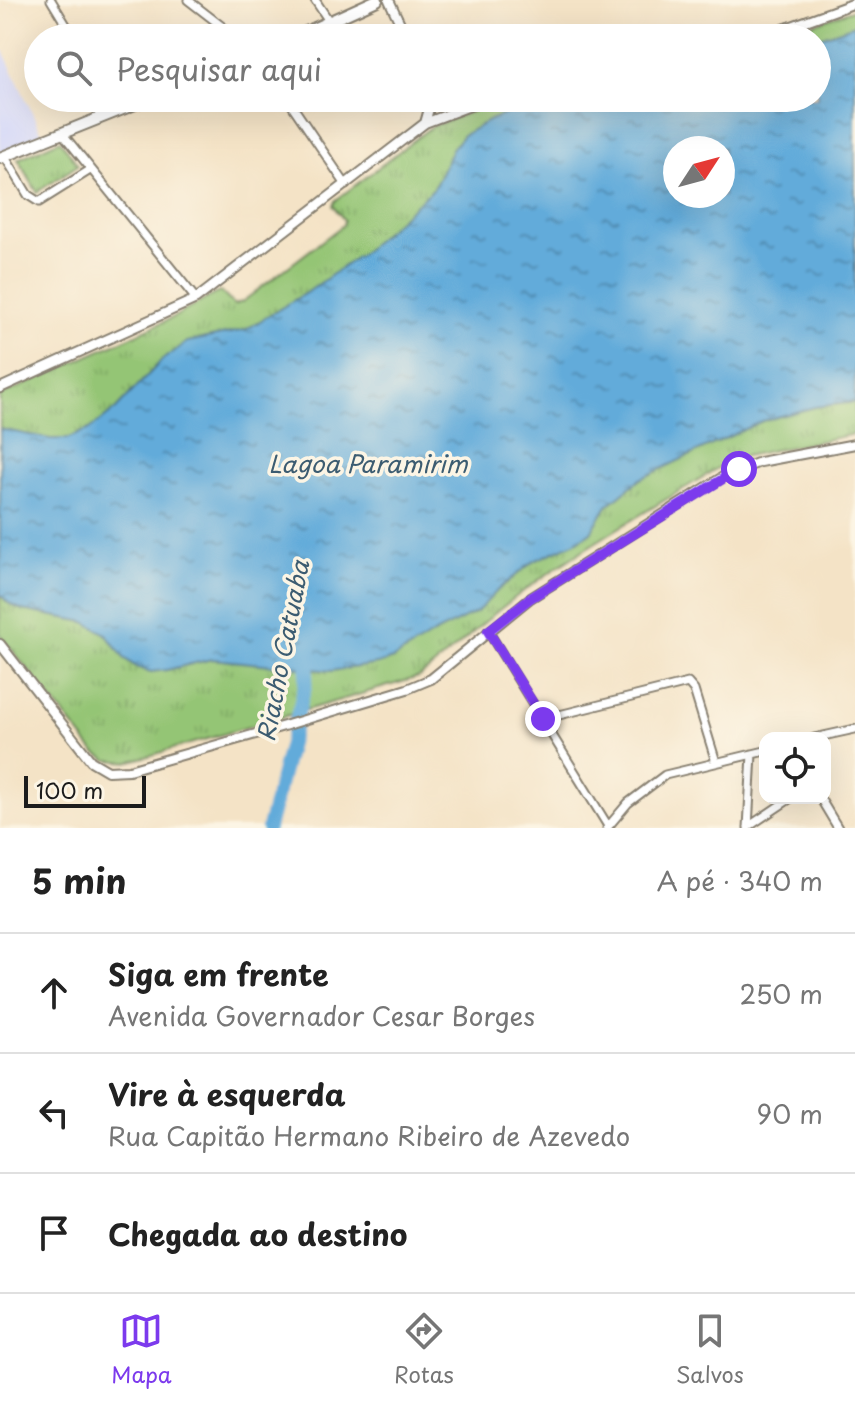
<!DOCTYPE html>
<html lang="pt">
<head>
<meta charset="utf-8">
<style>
	body { margin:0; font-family:"Playpen Sans",sans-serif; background:#f2f2f2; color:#222 }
	.controls { position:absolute; right:24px; bottom:24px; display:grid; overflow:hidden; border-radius:16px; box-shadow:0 8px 32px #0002 }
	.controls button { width:72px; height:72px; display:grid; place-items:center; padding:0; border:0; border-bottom:2px solid #e0e0e0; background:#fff; color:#222; font:40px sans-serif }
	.compass { position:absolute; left:663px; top:136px; width:72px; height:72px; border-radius:50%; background:#fff; box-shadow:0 8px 32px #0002; rotate:54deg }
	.scale { position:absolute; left:24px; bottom:20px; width:122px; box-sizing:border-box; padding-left:8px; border:4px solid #1c1c1c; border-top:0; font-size:22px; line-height:28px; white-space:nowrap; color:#1c1c1c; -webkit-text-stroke:6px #fcf5e5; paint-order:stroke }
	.stop { position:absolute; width:24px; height:24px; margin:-18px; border:6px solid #7c3aed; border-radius:50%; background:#fff }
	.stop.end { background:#7c3aed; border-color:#fff; box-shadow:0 2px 8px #0008 }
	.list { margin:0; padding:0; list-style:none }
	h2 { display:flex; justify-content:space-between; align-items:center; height:104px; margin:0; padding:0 32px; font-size:34px }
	h2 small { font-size:26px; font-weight:400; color:#767676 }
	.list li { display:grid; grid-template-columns:52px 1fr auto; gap:24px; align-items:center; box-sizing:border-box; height:120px; padding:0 32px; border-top:2px solid #e0e0e0 }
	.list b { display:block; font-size:30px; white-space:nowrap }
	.list p { margin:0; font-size:26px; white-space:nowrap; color:#767676 }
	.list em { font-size:26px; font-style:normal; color:#767676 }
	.icon { flex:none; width:44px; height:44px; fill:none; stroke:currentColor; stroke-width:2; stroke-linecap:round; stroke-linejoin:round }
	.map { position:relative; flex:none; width:855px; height:828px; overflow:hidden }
	.search { position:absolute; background:#fff; box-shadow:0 8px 32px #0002; left:24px; right:24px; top:24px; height:88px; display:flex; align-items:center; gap:20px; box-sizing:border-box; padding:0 28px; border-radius:44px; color:#767676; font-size:30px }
	.sheet { height:464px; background:#fff }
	nav { display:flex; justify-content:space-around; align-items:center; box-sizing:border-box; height:112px; border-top:2px solid #e0e0e0; background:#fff; font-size:22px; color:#767676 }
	nav a { display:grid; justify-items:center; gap:4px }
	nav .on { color:#7c3aed }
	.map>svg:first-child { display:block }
	.built { fill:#d4d8f9 }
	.park { fill:url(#park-tufts); stroke:#587048; stroke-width:2; fill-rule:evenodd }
	.water { fill:url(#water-ripples); stroke:#3f647b; stroke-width:2; fill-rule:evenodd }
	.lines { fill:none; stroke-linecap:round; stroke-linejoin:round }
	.river { stroke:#62abda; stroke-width:14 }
	.minor-casing { stroke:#888071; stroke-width:11 }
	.tertiary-casing { stroke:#888071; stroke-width:12 }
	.secondary-casing { stroke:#888071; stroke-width:14 }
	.minor { stroke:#fff; stroke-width:7 }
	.tertiary { stroke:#fff; stroke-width:8 }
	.secondary { stroke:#fff; stroke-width:10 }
	.route { stroke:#7c3aed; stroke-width:10 }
	.labels { text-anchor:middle; stroke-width:7; stroke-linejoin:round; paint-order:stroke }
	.water-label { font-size:24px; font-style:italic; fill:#3c5c71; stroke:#fcf5e5 }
</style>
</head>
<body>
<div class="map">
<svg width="855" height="828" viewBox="0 0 855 828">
	<defs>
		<pattern id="park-tufts" width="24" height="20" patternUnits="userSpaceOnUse" patternTransform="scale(2)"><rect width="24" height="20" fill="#94c575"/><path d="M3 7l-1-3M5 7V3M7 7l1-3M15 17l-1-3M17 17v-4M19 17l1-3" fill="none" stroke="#7fa965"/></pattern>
		<pattern id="water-ripples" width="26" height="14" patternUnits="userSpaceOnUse" patternTransform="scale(2)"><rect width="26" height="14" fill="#62abda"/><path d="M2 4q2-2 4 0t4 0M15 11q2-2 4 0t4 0" fill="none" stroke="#508ab0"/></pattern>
	</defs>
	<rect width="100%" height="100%" fill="#fcf5e5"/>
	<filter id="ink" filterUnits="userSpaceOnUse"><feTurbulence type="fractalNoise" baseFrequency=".0125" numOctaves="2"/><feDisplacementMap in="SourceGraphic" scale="16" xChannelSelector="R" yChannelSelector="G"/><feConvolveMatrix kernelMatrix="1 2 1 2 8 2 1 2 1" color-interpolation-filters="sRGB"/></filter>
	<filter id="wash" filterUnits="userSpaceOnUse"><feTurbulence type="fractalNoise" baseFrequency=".006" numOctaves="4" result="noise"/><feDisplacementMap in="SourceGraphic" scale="32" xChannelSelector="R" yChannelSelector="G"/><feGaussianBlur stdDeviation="1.8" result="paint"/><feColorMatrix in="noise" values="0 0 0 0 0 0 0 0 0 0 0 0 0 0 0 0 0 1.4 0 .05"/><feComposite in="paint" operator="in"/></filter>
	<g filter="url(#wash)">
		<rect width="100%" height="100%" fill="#f4e3c6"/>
		<!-- built -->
		<path class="built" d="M0 44 45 140 0 156Z"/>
		<!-- park -->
		<path class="park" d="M855 9V434L745 456 721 466C649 511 571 553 504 606 475 629 450 655 419 677L128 762 108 760 94 752 0 635V396L172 318 215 294 221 292 234 305 242 302 343 225 344 220 333 206 335 201 431 127 480 108 517 98H817V38H772ZM675 148H723V196H675Z
			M60 140 78 165 37 192 18 159Z"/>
		<!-- water -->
		<path class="water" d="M855 25V402L815 407 762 421 640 479 607 506 591 532 578 541 534 561 498 590 477 612 435 633 393 659 378 664 331 671 212 659 167 670 151 672 136 667 124 658 106 634 85 622 22 610 8 603 0 594V429L50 439H66L90 429 116 409 162 360 187 342 245 330 312 289 362 253 434 188 453 147 463 135 490 120 533 103 569 98H817V38ZM675 148H723V196H675Z"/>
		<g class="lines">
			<!-- river -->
			<path class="river" d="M268 828 305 686 310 650"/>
		</g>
	</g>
	<g filter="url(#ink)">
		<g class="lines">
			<defs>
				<path id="minor" d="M51 0 74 38
					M188 0 237 38
					M315 0 329 21
					M94 98 100 118
					M287 98 346 185
					M62 133 196 299
					M5 157 28 195 39 202 90 170
					M488 631 608 826
					M543 719 688 683 694 690 716 762
					M814 738 855 729
					M820 798 838 828
					M748 827 791 798
					M607 828 628 803 665 775 765 751
					M748 828 752 754"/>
				<path id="tertiary" d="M389 0 407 38
					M759 38 855 3
					M441 98 454 110
					M425 123 432 98
					M0 388 196 299 425 123 491 98
					M0 644 91 761 108 771 129 770 284 726 407 689 431 679 529 599 726 475 760 462 855 444"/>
				<path id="secondary" d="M293 38 377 0
					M0 158 150 98"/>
			</defs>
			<!-- minor casing -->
			<use href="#minor" class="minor-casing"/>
			<!-- tertiary casing -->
			<use href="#tertiary" class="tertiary-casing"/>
			<!-- secondary casing -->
			<use href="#secondary" class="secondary-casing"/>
			<!-- minor -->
			<use href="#minor" class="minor"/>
			<!-- tertiary -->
			<use href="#tertiary" class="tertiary"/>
			<!-- secondary -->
			<use href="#secondary" class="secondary"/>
		</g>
	</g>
	<g class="lines" filter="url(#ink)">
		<!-- route -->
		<path class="route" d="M543 719 488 631 529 599 739 469"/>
	</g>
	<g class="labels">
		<!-- water labels -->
		<g class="water-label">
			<text x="368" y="473">Lagoa Paramirim</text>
			<text transform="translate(284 651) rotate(-79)" y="8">Riacho Catuaba</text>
		</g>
	</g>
</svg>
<div class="controls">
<button><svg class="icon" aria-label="locate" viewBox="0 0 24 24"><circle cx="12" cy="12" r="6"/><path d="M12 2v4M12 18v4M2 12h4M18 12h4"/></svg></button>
</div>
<svg class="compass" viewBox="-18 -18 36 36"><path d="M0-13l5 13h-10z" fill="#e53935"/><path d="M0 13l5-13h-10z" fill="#767676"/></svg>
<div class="scale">100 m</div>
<div class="stop" style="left:739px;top:469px"></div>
<div class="stop end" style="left:543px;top:719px"></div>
<div class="search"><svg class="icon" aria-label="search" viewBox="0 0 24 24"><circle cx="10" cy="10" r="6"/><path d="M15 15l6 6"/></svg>Pesquisar aqui</div>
</div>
<section class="sheet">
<h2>5 min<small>A pé · 340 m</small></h2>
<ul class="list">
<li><svg class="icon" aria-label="ahead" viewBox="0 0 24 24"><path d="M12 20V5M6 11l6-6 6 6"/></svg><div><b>Siga em frente</b><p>Avenida Governador Cesar Borges</p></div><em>250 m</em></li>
<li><svg class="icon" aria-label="left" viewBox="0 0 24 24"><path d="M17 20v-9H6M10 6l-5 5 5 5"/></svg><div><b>Vire à esquerda</b><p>Rua Capitão Hermano Ribeiro de Azevedo</p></div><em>90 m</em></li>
<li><svg class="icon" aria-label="arrive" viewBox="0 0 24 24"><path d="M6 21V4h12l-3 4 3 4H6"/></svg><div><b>Chegada ao destino</b></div></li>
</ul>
</section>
<nav>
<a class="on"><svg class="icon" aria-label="map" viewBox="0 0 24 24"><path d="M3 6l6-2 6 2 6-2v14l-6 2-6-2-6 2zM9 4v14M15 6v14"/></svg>Mapa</a>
<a><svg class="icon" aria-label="directions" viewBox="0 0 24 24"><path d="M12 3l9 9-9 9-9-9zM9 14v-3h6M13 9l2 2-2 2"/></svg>Rotas</a>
<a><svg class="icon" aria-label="saved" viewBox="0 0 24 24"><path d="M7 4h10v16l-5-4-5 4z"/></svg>Salvos</a>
</nav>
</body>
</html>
